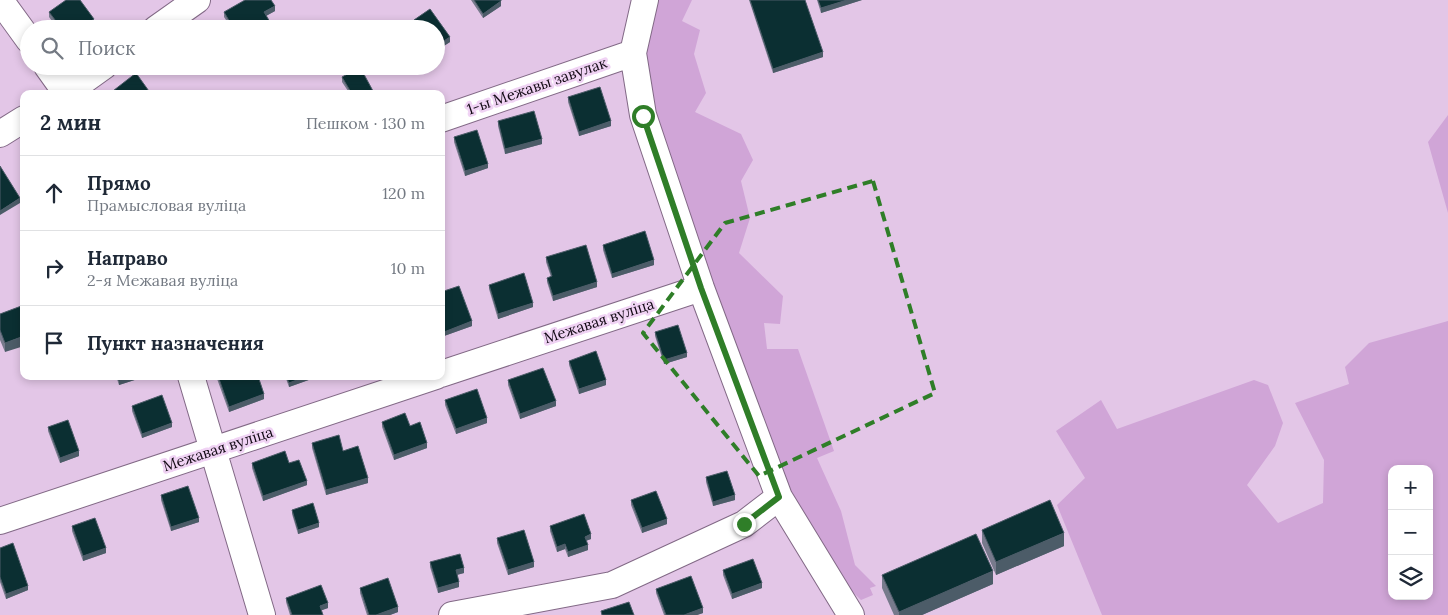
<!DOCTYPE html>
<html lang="ru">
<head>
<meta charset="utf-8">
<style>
	body { margin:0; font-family:Lora,serif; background:#f6f6f7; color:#1f2937 }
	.controls { position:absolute; right:15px; bottom:15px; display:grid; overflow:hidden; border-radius:10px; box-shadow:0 2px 8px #0003 }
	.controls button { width:45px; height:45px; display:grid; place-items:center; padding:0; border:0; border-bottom:1px solid #e0e1e3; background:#fff; color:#1f2937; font:25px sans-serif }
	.stop { position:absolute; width:15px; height:15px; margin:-11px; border:4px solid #2f7e28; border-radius:50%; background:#fff }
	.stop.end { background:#2f7e28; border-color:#fff; box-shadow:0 1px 5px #0008 }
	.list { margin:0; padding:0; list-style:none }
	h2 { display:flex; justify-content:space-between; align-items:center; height:65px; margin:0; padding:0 20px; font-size:21px }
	h2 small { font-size:16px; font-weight:400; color:#747a83 }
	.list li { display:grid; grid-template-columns:32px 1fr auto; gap:15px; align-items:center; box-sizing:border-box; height:75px; padding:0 20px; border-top:1px solid #e0e1e3 }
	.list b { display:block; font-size:19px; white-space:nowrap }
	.list p { margin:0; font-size:16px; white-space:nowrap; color:#747a83 }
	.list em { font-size:16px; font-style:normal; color:#747a83 }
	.icon { flex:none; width:28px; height:28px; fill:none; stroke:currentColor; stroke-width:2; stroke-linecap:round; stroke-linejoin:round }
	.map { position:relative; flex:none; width:1448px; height:615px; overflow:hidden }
	.search { position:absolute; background:#fff; box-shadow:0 2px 8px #0003; left:20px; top:20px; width:425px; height:55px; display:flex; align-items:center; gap:12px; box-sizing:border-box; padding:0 18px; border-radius:28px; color:#747a83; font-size:19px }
	.panel { position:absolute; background:#fff; box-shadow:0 2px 8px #0003; left:20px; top:90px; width:425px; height:290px; border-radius:10px }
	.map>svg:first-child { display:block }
	.green { fill:#d0a5d7; fill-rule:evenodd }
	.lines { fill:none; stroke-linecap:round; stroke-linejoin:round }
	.minor-casing { stroke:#826986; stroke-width:28 }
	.minor { stroke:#fff; stroke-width:26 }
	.wall { fill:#777a8c }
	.shaded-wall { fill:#4c5c68 }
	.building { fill:#0b2f32; stroke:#4c5c68 }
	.route { stroke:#2f7e28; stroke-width:6 }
	.marked { fill:none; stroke:#2f7e28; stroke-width:4; stroke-dasharray:10 6; stroke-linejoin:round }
	.labels { text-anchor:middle; stroke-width:5; stroke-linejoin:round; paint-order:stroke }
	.street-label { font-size:15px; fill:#120914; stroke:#f0d3f4 }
</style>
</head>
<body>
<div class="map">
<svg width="1448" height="615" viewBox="0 0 1448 615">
	<rect width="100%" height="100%" fill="#e3c6e7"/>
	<!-- green -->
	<path class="green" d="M657 0H692L682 21 700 30 694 54 706 93 695 112 741 134 753 160 741 181 750 218 739 253 783 296 780 324 764 323 767 349H798L834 451 817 458 841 511 855 565 876 586 870 588 873 595 861 600 831 571 795 503 712 284 654 113 644 51Z
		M1448 115V213L1428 142Z
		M1448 321V615H1102L1057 505 1085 478 1056 431 1101 400 1117 429 1254 380 1268 385 1283 423 1275 446 1247 485 1278 523 1323 503 1324 460 1295 403 1349 384 1345 367 1369 343ZM1392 469H1429V596H1392Z"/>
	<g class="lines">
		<defs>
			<path id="minor" d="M0 0 29 40
				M645 0 633 53 643 115 701 288 779 497 851 615
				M156 29 197 0
				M47 66 67 94
				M65 94 104 66
				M441 119 633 53
				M0 134 24 119
				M441 374 701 288
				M191 376 262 615
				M0 521 436 376
				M452 615 612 585 744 524 779 497"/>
		</defs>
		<!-- minor casing -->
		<use href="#minor" class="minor-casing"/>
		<!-- minor -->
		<use href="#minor" class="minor"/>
	</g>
	<!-- wall -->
	<path class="wall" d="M471 0H501V6L483 18Z
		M749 0H805L823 57 773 73Z
		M817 0H862L821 13Z
		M430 9 450 37V42L436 51V29H416L414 24V20Z
		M275 11 266 16 270 27 267 29H232L224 17V12Z
		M49 12 94 24 88 29H58L49 17Z
		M187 66H203L191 73Z
		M342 77 373 94H350L342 82Z
		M568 97 611 126 579 136 568 102Z
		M498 121 542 144 505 154 498 126Z
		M454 137 488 168 465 176 454 142Z
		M603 245 654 265 612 278 603 250Z
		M546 257 597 287 553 301 547 282V278L551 277 546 262Z
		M489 285 533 307 498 319 489 289Z
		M441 292 472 326 444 336 441 330Z
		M24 305 5 352 0 340V314Z
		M655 332 687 357 664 364 655 336Z
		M569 361 606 385 579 394 569 365Z
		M116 376H147L119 385Z
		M216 376H258L264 399 229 412Z
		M285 376H317V377L289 387Z
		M508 380 556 406 520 419 508 385Z
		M445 400 487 423 456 434 445 405Z
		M132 406 172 427 142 438 132 411Z
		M382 422 410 426 427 448 394 460 382 427Z
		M48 427 79 456 60 463 48 431Z
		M312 443 343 451 368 483 326 495 312 448Z
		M252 463H289L307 485 263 501 252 468Z
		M706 477 735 500 713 506 706 482Z
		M161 495 199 522 171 531 161 500Z
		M631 500 667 524 642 533 631 505Z
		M292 510 319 527 298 534 292 514Z
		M72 526 106 553 83 561 72 531Z
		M550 526 591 539 586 541 588 550 568 557 565 549 557 552 550 531Z
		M982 530 1064 546 996 575 982 543Z
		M497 538 534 567 508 575 497 543Z
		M0 548 28 590 6 599 0 582Z
		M430 562 464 573 457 575 459 587 438 593 430 567Z
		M723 570 762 588 732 599 723 575Z
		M882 575 993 584 922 615H894L882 588Z
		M360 588 398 612 390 615H367L360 593Z
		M656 589 703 613 697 615H664L656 593Z
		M286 598 328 608 321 610 323 615H290L286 602Z"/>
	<!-- shaded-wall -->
	<path class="shaded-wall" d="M847 0H862L821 13V8Z
		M501 1V6L483 18V14Z
		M275 6V11L264 17V12Z
		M94 19V24L88 29H81Z
		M270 22V27L267 29H259Z
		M450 37V42L436 51V46Z
		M823 52V57L773 73V69Z
		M195 66H203L191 73V68Z
		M611 121V126L579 136V132Z
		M542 139V144L505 154V149Z
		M488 164V168L465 176V171Z
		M20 198V203L0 215V211Z
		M654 260V265L612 278V274Z
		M597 282V287L553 301V296Z
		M533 303V307L498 319V314Z
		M472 321V326L444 336V332Z
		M24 336V346L5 352V343Z
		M687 353V357L664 364V360Z
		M133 376H147L119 385V381Z
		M307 376H317V377L289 387V383Z
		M606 380V385L579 394V389Z
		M264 394V399L229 412V407Z
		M556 401V406L520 419V414Z
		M487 418V423L456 434V429Z
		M172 423V427L142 438V434Z
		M427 443V448L394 460V455Z
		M79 451V456L60 463V458Z
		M368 478V483L326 495V490Z
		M307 481V485L263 501V496Z
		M735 495V500L713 506V502Z
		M199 518V522L171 531V527Z
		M667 519V524L642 533V528Z
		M319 523V527L298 534V530Z
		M1064 533V546L996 575V562Z
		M591 534V539L585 541V537Z
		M565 544V549L557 552V547Z
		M588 545V550L568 557V552Z
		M106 548V553L83 561V556Z
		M534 562V567L508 575V570Z
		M464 568V573L456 575V570Z
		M993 571V584L922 615H899V612Z
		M459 582V587L438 593V588Z
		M762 583V588L732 599V594Z
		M28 586V590L6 599V594Z
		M328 603V608L320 611V606Z
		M398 607V612L390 615H376Z
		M703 608V613L697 615H684Z"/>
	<!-- building -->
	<path class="building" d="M66 0H80L94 19 81 29H62L49 12Z
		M245 0H271L275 6 264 12 270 22 259 29H234L224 12Z
		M474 0H501V1L483 14Z
		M750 0H805L823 52 773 69Z
		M818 0H847L821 8Z
		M430 9 450 37 436 46V29H419L414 20Z
		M360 67 373 91 368 94H352L342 77Z
		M136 73 151 94H109Z
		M600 87 611 121 579 132 568 97Z
		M534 111 542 139 505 149 498 121Z
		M477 130 488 164 465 171 454 137Z
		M0 166 20 198 0 211Z
		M645 231 654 260 612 274 603 245Z
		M586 245 597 282 553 296 547 278 552 276 546 257Z
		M524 273 533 303 498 314 489 285Z
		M459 286 472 321 444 332 441 326V292Z
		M24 305V336L5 343 0 330V314Z
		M678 325 687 353 664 360 655 332Z
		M596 351 606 380 579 389 569 361Z
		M543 368 556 401 520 414 508 380Z
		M118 376H133L119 381Z
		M218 376H258L264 394 229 407Z
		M286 376H307L289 383Z
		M477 389 487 418 456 429 445 400Z
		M162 395 172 423 142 434 132 406Z
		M405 413 410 426 420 422 427 443 394 455 382 422Z
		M68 420 79 451 60 458 48 427Z
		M339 435 343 451 358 446 368 478 326 490 312 443Z
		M285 451 289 463 299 460 307 481 263 496 252 463Z
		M727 471 735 495 713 502 706 477Z
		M188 486 199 518 171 527 161 495Z
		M656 491 667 519 642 528 631 500Z
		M1050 500 1064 533 996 562 982 530Z
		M313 503 319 523 298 530 292 510Z
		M584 514 591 534 585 537 588 545 568 552 565 544 557 547 550 526Z
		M95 518 106 548 83 556 72 526Z
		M524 530 534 562 508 570 497 538Z
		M976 534 993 571 899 612 882 575Z
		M13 543 28 586 6 594 0 577V548Z
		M460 554 464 568 456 570 459 582 438 588 430 562Z
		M753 559 762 583 732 594 723 570Z
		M691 576 703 608 684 615H666L656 589Z
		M388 578 398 607 376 615H369L360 588Z
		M321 585 328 603 320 606 323 615H292L286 598Z
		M629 602 634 615H602L601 611Z"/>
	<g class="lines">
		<!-- route -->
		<path class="route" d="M643 116 701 288 779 497 744 524"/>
	</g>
	<!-- marked area -->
	<path class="marked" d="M873 181 935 393 759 476 643 333 725 223Z"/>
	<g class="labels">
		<!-- street labels -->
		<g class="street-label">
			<text transform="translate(537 86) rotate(-19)" y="5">1-ы Межавы завулак</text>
			<text transform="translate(599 321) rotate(-18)" y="5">Межавая вуліца</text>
			<text transform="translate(218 449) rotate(-18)" y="5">Межавая вуліца</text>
		</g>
	</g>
</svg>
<div class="controls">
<button>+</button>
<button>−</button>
<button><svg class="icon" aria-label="layers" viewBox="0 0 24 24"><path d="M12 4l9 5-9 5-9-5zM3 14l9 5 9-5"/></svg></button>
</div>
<div class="stop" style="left:643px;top:116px"></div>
<div class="stop end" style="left:744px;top:524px"></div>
<div class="search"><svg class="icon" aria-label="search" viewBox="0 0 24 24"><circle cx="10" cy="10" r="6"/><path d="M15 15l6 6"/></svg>Поиск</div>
<section class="panel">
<h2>2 мин<small>Пешком · 130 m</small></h2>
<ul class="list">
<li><svg class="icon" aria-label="ahead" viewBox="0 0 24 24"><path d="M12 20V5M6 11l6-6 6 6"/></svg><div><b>Прямо</b><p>Прамысловая вуліца</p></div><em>120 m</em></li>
<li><svg class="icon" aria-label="right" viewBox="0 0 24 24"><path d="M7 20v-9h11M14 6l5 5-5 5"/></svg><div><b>Направо</b><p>2-я Межавая вуліца</p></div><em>10 m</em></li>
<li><svg class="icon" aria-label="arrive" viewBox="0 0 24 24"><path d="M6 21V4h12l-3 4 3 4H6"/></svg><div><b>Пункт назначения</b></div></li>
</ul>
</section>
</div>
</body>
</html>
